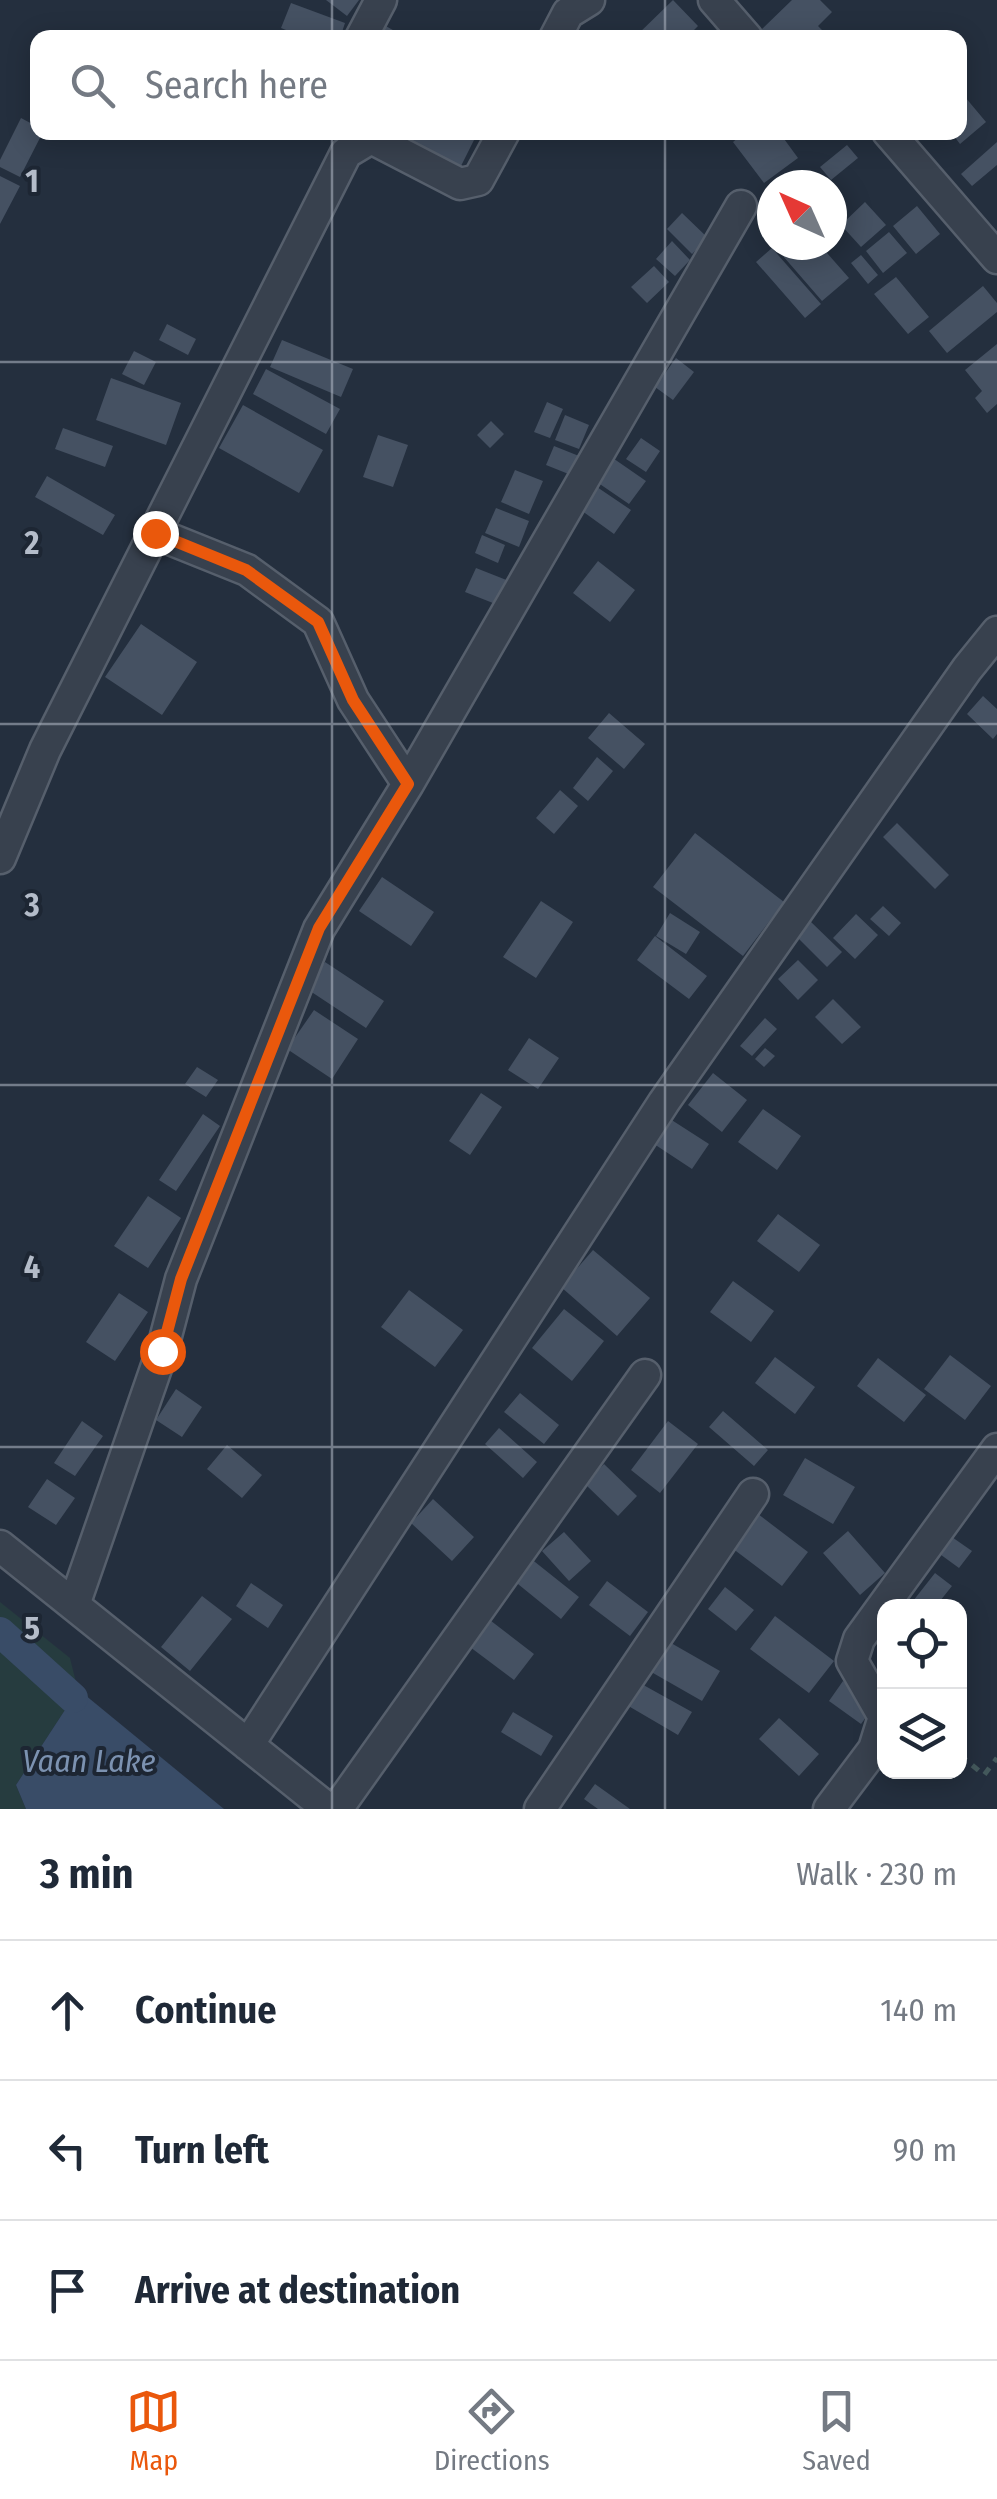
<!DOCTYPE html>
<html lang="en">
<head>
<meta charset="utf-8">
<style>
	body { margin:0; font-family:"Fira Sans Condensed",sans-serif; background:#f6f6f7; color:#1f2937 }
	.controls { position:absolute; right:30px; bottom:30px; display:grid; overflow:hidden; border-radius:20px; box-shadow:0 5px 25px #0003 }
	.controls button { width:90px; height:90px; display:grid; place-items:center; padding:0; border:0; border-bottom:2px solid #e0e1e3; background:#fff; color:#1f2937; font:50px sans-serif }
	.compass { position:absolute; left:757px; top:170px; width:90px; height:90px; border-radius:50%; background:#fff; box-shadow:0 5px 25px #0003; rotate:315deg }
	.stop { position:absolute; width:30px; height:30px; margin:-22px; border:8px solid #ea580c; border-radius:50%; background:#fff }
	.stop.end { background:#ea580c; border-color:#fff; box-shadow:0 2px 10px #0008 }
	.list { margin:0; padding:0; list-style:none }
	h2 { display:flex; justify-content:space-between; align-items:center; height:130px; margin:0; padding:0 40px; font-size:42px }
	h2 small { font-size:32px; font-weight:400; color:#747a83 }
	.list li { display:grid; grid-template-columns:65px 1fr auto; gap:30px; align-items:center; box-sizing:border-box; height:140px; padding:0 40px; border-top:2px solid #e0e1e3 }
	.list b { display:block; font-size:38px; white-space:nowrap }
	.list em { font-size:32px; font-style:normal; color:#747a83 }
	.icon { flex:none; width:55px; height:55px; fill:none; stroke:currentColor; stroke-width:2; stroke-linecap:round; stroke-linejoin:round }
	.map { position:relative; flex:none; width:997px; height:1809px; overflow:hidden }
	.search { position:absolute; background:#fff; box-shadow:0 5px 25px #0003; left:30px; right:30px; top:30px; height:110px; display:flex; align-items:center; gap:25px; box-sizing:border-box; padding:0 35px; border-radius:20px; color:#747a83; font-size:38px }
	.sheet { height:550px; background:#fff }
	nav { display:flex; justify-content:space-around; align-items:center; box-sizing:border-box; height:140px; border-top:2px solid #e0e1e3; background:#fff; font-size:28px; color:#747a83 }
	nav a { display:grid; justify-items:center; gap:5px }
	nav .on { color:#ea580c }
	.map>svg:first-child { display:block }
	.green { fill:#263c3f }
	.water { fill:#394c67 }
	.lines { fill:none; stroke-linecap:round; stroke-linejoin:round }
	.canal { stroke:#394c67; stroke-width:30 }
	.building { fill:#455162 }
	.minor-casing { stroke:#565f6c; stroke-width:35 }
	.path { stroke:#44595c; stroke-width:5; stroke-dasharray:8 8; stroke-linecap:butt }
	.minor { stroke:#38414e; stroke-width:30 }
	.route { stroke:#ea580c; stroke-width:12 }
	.grid { fill:none; stroke:#b4bcc9; stroke-width:2.5; stroke-opacity:0.55 }
	.labels { text-anchor:middle; stroke-width:8; stroke-linejoin:round; paint-order:stroke }
	.water-label { font-size:32px; font-style:italic; fill:#7c92b1; stroke:#1d2633 }
	.grid-label { font-size:32px; text-anchor:middle; font-weight:bold; fill:#b4bcc9; stroke:#1d2633; stroke-width:8; stroke-linejoin:round; paint-order:stroke }
</style>
</head>
<body>
<div class="map">
<svg width="997" height="1809" viewBox="0 0 997 1809">
	<rect width="100%" height="100%" fill="#242f3e"/>
	<!-- green -->
	<path class="green" d="M0 1602 70 1658 78 1690 16 1785 26 1809H0Z"/>
	<!-- water -->
	<path class="water" d="M78 1690H79L224 1809H26L16 1785Z"/>
	<g class="lines">
		<!-- canal -->
		<path class="canal" d="M0 1632 73 1698"/>
	</g>
	<!-- building -->
	<path class="building" d="M326 0H359L347 16Z
		M673 0 698 26 686 38H634Z
		M792 0H820L832 12 818 26 830 38H768L761 30Z
		M291 3 345 23 340 38H306L281 28Z
		M384 25 407 38H377Z
		M960 91 986 122 960 144 951 132H960Z
		M21 118 38 127V132H43L20 177 0 167V160Z
		M404 132H473L477 134 459 170 400 140Z
		M745 132H779L798 158 764 183 733 142Z
		M997 142V165L972 186 961 174Z
		M847 145 858 158 831 180 820 167Z
		M0 176 20 186 0 224Z
		M865 202 886 225 861 247 841 225Z
		M917 206 940 234 916 254 893 226Z
		M682 213 708 238 692 254 667 229Z
		M889 232 907 253 883 273 866 251Z
		M672 241 690 260 675 276 656 259Z
		M796 245H820L849 278 822 301 783 256Z
		M772 248 821 304 805 318 756 262Z
		M861 255 878 275 868 284 851 263Z
		M654 266 669 282 647 303 631 287Z
		M896 277 929 317 908 334 874 294Z
		M983 286 997 303V312L947 353 929 331Z
		M167 324 196 339 188 355 159 340Z
		M282 340 353 369 341 397 270 367Z
		M997 344V404L987 413 975 398 982 391 965 370Z
		M134 351 156 362 144 385 122 374Z
		M676 358 694 372 673 400 655 387Z
		M266 369 340 409 326 434 253 394Z
		M111 378 181 403 166 445 96 420Z
		M547 402 563 409 550 438 534 432Z
		M243 405 323 450 299 493 219 448Z
		M565 415 589 425 579 449 555 440Z
		M491 421 504 434 490 448 477 435Z
		M63 428 113 446 105 467 55 449Z
		M378 435 408 445 393 487 363 477Z
		M641 438 660 451 646 472 626 459Z
		M554 446 579 456 571 475 546 465Z
		M607 454 646 481 629 504 591 478Z
		M515 470 543 481 529 514 501 502Z
		M47 476 115 515 103 535 35 497Z
		M594 485 631 510 614 534 578 508Z
		M496 508 529 521 519 547 485 533Z
		M482 535 505 545 498 563 475 553Z
		M598 561 635 590 610 622 573 593Z
		M476 568 509 581 498 605 465 592Z
		M141 624 197 662 162 715 105 677Z
		M983 696 997 709V734L993 739 967 714Z
		M609 713 645 744 624 769 588 738Z
		M597 757 613 771 588 801 573 788Z
		M560 790 578 806 554 834 536 818Z
		M897 823 949 875 935 889 883 837Z
		M695 833 784 902 743 956 653 887Z
		M382 877 434 912 411 946 359 911Z
		M541 901 573 922 536 978 503 957Z
		M883 906 901 923 889 936 870 919Z
		M670 913 700 932 686 954 656 936Z
		M856 914 878 935 855 959 833 938Z
		M809 920 842 952 827 967 795 935Z
		M655 936 707 976 689 999 637 960Z
		M798 960 818 980 798 1000 778 979Z
		M325 962 384 1001 366 1028 307 989Z
		M833 999 861 1027 842 1044 815 1017Z
		M314 1010 358 1039 332 1079 287 1049Z
		M765 1018 777 1029 752 1056 740 1046Z
		M529 1038 559 1058 538 1089 508 1070Z
		M765 1048 775 1056 764 1067 755 1059Z
		M197 1067 218 1080 206 1097 185 1084Z
		M713 1073 747 1100 722 1132 688 1105Z
		M481 1093 502 1107 470 1155 449 1141Z
		M763 1109 801 1136 777 1170 738 1142Z
		M203 1114 220 1126 176 1191 159 1180Z
		M667 1117 709 1144 692 1169 651 1142Z
		M148 1196 181 1218 148 1268 114 1246Z
		M778 1214 820 1245 799 1272 757 1241Z
		M593 1250 650 1298 617 1336 561 1287Z
		M733 1281 774 1311 751 1342 710 1312Z
		M409 1290 463 1330 435 1367 381 1327Z
		M119 1293 148 1312 115 1361 86 1342Z
		M564 1309 604 1341 572 1381 532 1348Z
		M950 1355 991 1386 965 1420 924 1389Z
		M775 1357 815 1387 795 1414 755 1383Z
		M878 1358 926 1395 904 1422 857 1386Z
		M176 1389 202 1407 182 1437 156 1420Z
		M520 1393 559 1425 544 1444 504 1412Z
		M723 1411 768 1450 754 1466 709 1427Z
		M82 1421 103 1436 75 1476 54 1463Z
		M668 1421 698 1444 660 1493 631 1470Z
		M499 1428 537 1462 523 1478 485 1444Z
		M227 1445 262 1475 242 1498 207 1469Z
		M805 1458 855 1487 833 1524 783 1495Z
		M604 1464 637 1496 618 1516 585 1484Z
		M47 1479 75 1498 56 1525 28 1507Z
		M433 1499 474 1537 452 1561 411 1523Z
		M754 1511 808 1552 782 1586 728 1545Z
		M848 1531 885 1573 860 1595 823 1553Z
		M564 1532 591 1561 569 1581 542 1551Z
		M949 1535 972 1551 959 1568 937 1552Z
		M530 1558 579 1597 561 1619 513 1580Z
		M935 1573 952 1586 936 1606H920L913 1601Z
		M607 1581 648 1612 630 1636 589 1605Z
		M251 1583 283 1605 268 1628 236 1606Z
		M725 1587 754 1610 736 1631 708 1609Z
		M202 1596 232 1619 190 1671 161 1647Z
		M482 1614 534 1654 514 1680 462 1641Z
		M775 1616 834 1661 809 1693 750 1649Z
		M664 1639 720 1671 702 1701 646 1669Z
		M843 1681 875 1705 861 1724 829 1701Z
		M638 1682 692 1712 678 1735 625 1704Z
		M513 1712 553 1736 541 1756 501 1732Z
		M779 1718 819 1754 799 1776 759 1739Z
		M595 1784 630 1809H598L584 1799Z"/>
	<g class="lines">
		<defs>
			<path id="minor" d="M714 0 747 38
				M361 38 381 0
				M555 38 568 13 589 0
				M888 132 997 258
				M155 533 247 570 318 622 353 700 408 784
				M0 858 45 750 346 153 371 138 460 184 478 180 504 132
				M0 1546 328 1809
				M74 1605 162 1351 181 1279 319 929 408 784 741 206
				M248 1745 664 1102 967 669 997 632
				M337 1809 645 1375
				M540 1809 753 1494
				M829 1809 874 1749 884 1717 852 1661 859 1639 997 1449"/>
		</defs>
		<!-- minor casing -->
		<use href="#minor" class="minor-casing"/>
		<!-- path -->
		<path class="path" d="M960 1755 984 1775 997 1758"/>
		<!-- minor -->
		<use href="#minor" class="minor"/>
	</g>
	<g class="lines">
		<!-- route -->
		<path class="route" d="M155 533 246 570 318 622 353 700 408 784 319 928 181 1279 162 1351"/>
	</g>
	<!-- grid -->
	<path class="grid" d="M332 0V38M665 0V38M332 132V1809M665 132V1809M0 362H997M0 724H997M0 1085H997M0 1447H997"/>
	<g class="labels">
		<!-- water labels -->
		<g class="water-label">
			<text x="89" y="1772">Vaan Lake</text>
		</g>
	</g>
	<g class="grid-label">
		<text x="32" y="192">1</text>
		<text x="32" y="554">2</text>
		<text x="32" y="916">3</text>
		<text x="32" y="1278">4</text>
		<text x="32" y="1639">5</text>
	</g>
</svg>
<div class="controls">
<button><svg class="icon" aria-label="locate" viewBox="0 0 24 24"><circle cx="12" cy="12" r="6"/><path d="M12 2v4M12 18v4M2 12h4M18 12h4"/></svg></button>
<button><svg class="icon" aria-label="layers" viewBox="0 0 24 24"><path d="M12 4l9 5-9 5-9-5zM3 14l9 5 9-5"/></svg></button>
</div>
<svg class="compass" viewBox="-18 -18 36 36"><path d="M0-13l5 13h-10z" fill="#e53935"/><path d="M0 13l5-13h-10z" fill="#747a83"/></svg>
<div class="stop" style="left:162px;top:1351px"></div>
<div class="stop end" style="left:155px;top:533px"></div>
<div class="search"><svg class="icon" aria-label="search" viewBox="0 0 24 24"><circle cx="10" cy="10" r="6"/><path d="M15 15l6 6"/></svg>Search here</div>
</div>
<section class="sheet">
<h2>3 min<small>Walk · 230 m</small></h2>
<ul class="list">
<li><svg class="icon" aria-label="ahead" viewBox="0 0 24 24"><path d="M12 20V5M6 11l6-6 6 6"/></svg><div><b>Continue</b></div><em>140 m</em></li>
<li><svg class="icon" aria-label="left" viewBox="0 0 24 24"><path d="M17 20v-9H6M10 6l-5 5 5 5"/></svg><div><b>Turn left</b></div><em>90 m</em></li>
<li><svg class="icon" aria-label="arrive" viewBox="0 0 24 24"><path d="M6 21V4h12l-3 4 3 4H6"/></svg><div><b>Arrive at destination</b></div></li>
</ul>
</section>
<nav>
<a class="on"><svg class="icon" aria-label="map" viewBox="0 0 24 24"><path d="M3 6l6-2 6 2 6-2v14l-6 2-6-2-6 2zM9 4v14M15 6v14"/></svg>Map</a>
<a><svg class="icon" aria-label="directions" viewBox="0 0 24 24"><path d="M12 3l9 9-9 9-9-9zM9 14v-3h6M13 9l2 2-2 2"/></svg>Directions</a>
<a><svg class="icon" aria-label="saved" viewBox="0 0 24 24"><path d="M7 4h10v16l-5-4-5 4z"/></svg>Saved</a>
</nav>
</body>
</html>
